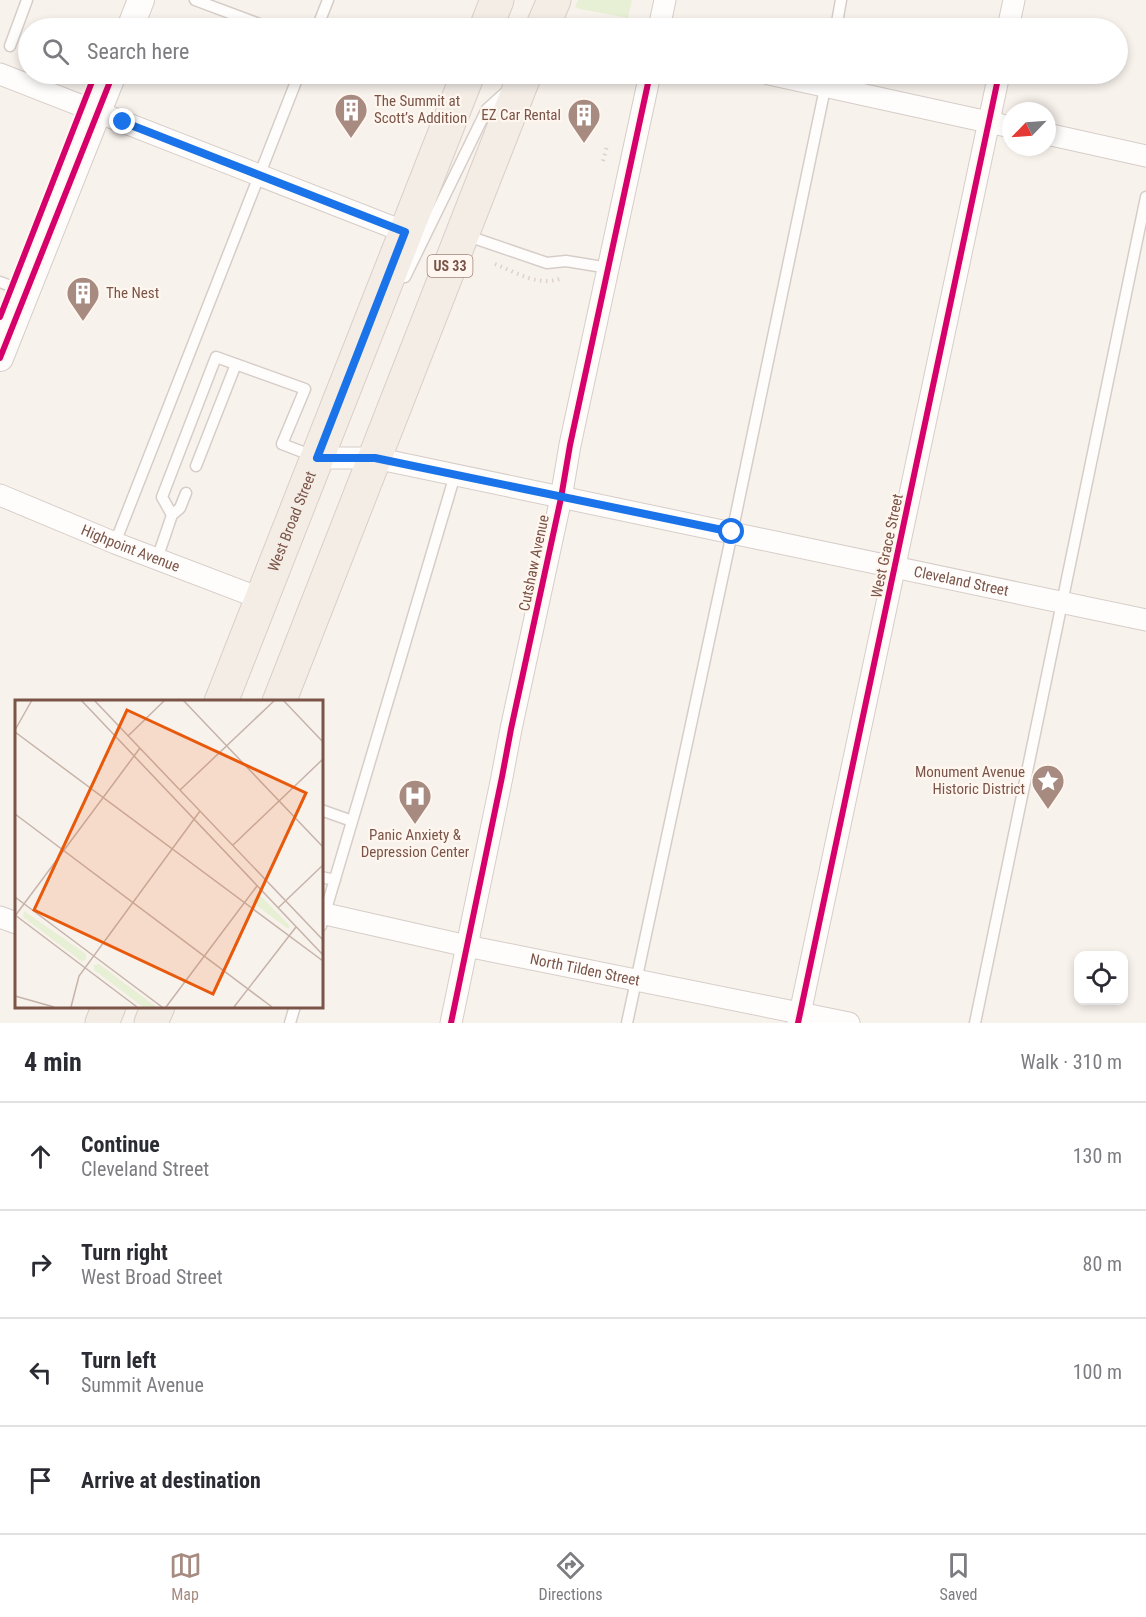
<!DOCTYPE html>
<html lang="en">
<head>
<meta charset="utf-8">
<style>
	body { margin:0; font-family:"Roboto Condensed",sans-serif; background:#f7f7f7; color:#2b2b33 }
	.controls { position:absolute; right:18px; bottom:18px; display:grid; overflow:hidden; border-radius:12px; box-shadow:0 3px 9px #0003 }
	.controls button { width:54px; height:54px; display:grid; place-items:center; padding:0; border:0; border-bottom:2px solid #e1e1e2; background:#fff; color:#2b2b33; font:30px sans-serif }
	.compass { position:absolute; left:1002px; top:102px; width:54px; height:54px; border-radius:50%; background:#fff; box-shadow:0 3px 9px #0003; rotate:245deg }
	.stop { position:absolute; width:18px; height:18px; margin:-14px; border:4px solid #1a73e8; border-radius:50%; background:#fff }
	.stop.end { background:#1a73e8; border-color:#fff; box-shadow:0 2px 6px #0008 }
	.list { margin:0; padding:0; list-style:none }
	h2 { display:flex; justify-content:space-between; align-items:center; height:78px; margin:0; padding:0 24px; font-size:26px }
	h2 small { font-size:20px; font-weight:400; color:#7c7c81 }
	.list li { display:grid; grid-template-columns:39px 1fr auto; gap:18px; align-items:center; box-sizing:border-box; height:108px; padding:0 24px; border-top:2px solid #e1e1e2 }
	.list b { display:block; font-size:22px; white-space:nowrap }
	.list p { margin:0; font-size:20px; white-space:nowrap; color:#7c7c81 }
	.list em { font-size:20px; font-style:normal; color:#7c7c81 }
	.icon { flex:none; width:33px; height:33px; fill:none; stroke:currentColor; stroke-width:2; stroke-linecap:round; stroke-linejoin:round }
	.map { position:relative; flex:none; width:1146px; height:1023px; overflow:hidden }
	.search { position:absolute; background:#fff; box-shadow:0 3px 9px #0003; left:18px; right:18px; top:18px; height:66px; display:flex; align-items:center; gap:15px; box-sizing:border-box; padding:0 21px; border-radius:33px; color:#7c7c81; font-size:22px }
	.sheet { height:510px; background:#fff }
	nav { display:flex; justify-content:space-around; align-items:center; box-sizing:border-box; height:84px; border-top:2px solid #e1e1e2; background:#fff; font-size:16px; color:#7c7c81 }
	nav a { display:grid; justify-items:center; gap:3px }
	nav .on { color:#a78b81 }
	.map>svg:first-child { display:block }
	.green { fill:#e7f0d5 }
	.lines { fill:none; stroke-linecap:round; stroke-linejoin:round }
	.service-casing { stroke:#d7cdc8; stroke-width:13 }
	.minor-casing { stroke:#d7cdc8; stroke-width:23 }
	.tertiary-casing { stroke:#d7cdc8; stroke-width:28 }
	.primary-casing { stroke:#dacec9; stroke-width:35 }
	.path { stroke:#dcd1cd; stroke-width:4; stroke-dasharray:1.5 4.5; stroke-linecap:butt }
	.service { stroke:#fefdfc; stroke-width:10 }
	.minor { stroke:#fefdfc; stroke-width:21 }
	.tertiary { stroke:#fefdfc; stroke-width:26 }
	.primary { stroke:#f3ede6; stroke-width:33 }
	.cycleway-casing { stroke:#fff7ef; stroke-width:10 }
	.cycleway { stroke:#d6006c; stroke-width:6 }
	.route { stroke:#1a73e8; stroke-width:8 }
	.labels { text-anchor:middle; stroke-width:4.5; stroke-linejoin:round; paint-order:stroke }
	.shield { fill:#fff7ef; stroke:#a3857a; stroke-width:1.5 }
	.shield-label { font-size:14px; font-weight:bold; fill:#7b5448 }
	.poi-label { font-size:15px; fill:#7b5448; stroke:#fff7ef; text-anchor:start }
	.street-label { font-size:15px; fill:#7b5448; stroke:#fff7ef }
	.inset-road { fill:none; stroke:#c6b3aa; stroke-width:1.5 }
	.view { fill:#e8590c; fill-opacity:0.15; stroke:#e8590c; stroke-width:3 }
	.inset-edge { fill:none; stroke:#7b5448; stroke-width:3 }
</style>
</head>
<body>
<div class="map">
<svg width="1146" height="1023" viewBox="0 0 1146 1023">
	<rect width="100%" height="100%" fill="#f8f2ec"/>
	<!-- green -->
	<path class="green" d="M578 0H632L628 18 580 9 575 7Z"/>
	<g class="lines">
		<defs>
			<path id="service" d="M195 0 270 28
				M317 28 328 0
				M836 28 841 0
				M10 46 27 0
				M465 235 547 263 566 261 609 268
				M405 277 487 109 508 90
				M0 282 26 292
				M196 466 236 364
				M172 515 180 508 186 493
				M115 543 299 74
				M157 559 172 515 162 497 216 357 305 389 282 444 313 456
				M321 810 352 821
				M321 877 335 880
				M321 926 455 475
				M290 1023 295 1006
				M627 1023 732 533 828 74
				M975 1023 1146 197"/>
			<g id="minor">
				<path d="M659 28 665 0"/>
				<path d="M1008 28 1014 0"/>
				<path d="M0 74 405 232"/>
				<path d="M769 74 1011 127"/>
				<path d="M1047 134 1146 156"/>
				<path id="s1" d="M317 458H375L1146 620"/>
				<path id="s2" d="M0 495 115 543 262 599"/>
				<path id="s3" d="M321 913 467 946 849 1023"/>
				<path d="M0 917 16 923"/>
				<path d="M451 1023 502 777 511 729 561 498 570 445 650 74"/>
				<path d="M798 1023 999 74"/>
			</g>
			<path id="tertiary" d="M130 28 141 0
				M0 358 113 74"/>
			<g id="primary">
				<path d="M486 28 497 0"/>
				<path d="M542 28 554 0"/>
				<path id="s4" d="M221 702 468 74"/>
				<path d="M279 702 525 74"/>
				<path d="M102 1023 109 1006"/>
				<path d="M151 1023 158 1006"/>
			</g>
		</defs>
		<!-- service casing -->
		<use href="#service" class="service-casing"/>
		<!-- minor casing -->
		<use href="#minor" class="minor-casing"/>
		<!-- tertiary casing -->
		<use href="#tertiary" class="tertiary-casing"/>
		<!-- primary casing -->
		<use href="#primary" class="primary-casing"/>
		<!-- path -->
		<path class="path" d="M603 161 607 146
			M495 264C517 273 539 287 562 278"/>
		<!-- service -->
		<use href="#service" class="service"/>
		<!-- minor -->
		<use href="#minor" class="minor"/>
		<!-- tertiary -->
		<use href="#tertiary" class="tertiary"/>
		<!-- primary -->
		<use href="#primary" class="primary"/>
		<defs>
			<path id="cycleway" d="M0 317 95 74
				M0 358 113 74
				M451 1023 502 777 511 729 561 498 570 445 650 74
				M798 1023 999 74"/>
		</defs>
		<!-- cycleway casing -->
		<use href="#cycleway" class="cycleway-casing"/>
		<!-- cycleway -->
		<use href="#cycleway" class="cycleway"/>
	</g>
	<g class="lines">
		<!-- route -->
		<path class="route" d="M123 122 405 232 317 458H375L732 532"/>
	</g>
	<!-- icons -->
	<defs>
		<symbol id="building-pin" viewBox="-11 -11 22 30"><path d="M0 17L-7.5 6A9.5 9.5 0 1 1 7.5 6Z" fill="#a78b81" stroke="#fff7ef"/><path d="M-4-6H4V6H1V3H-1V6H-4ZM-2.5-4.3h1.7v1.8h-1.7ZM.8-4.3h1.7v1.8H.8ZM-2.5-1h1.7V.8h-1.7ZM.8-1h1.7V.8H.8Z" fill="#fff"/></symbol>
		<symbol id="sight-pin" viewBox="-11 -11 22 30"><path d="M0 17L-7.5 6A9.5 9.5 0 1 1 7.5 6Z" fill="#a78b81" stroke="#fff7ef"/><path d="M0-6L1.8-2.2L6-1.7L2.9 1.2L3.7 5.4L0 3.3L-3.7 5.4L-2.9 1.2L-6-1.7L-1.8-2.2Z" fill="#fff"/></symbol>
		<symbol id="hospital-pin" viewBox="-11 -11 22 30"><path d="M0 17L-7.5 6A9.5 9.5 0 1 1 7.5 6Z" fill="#a78b81" stroke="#fff7ef"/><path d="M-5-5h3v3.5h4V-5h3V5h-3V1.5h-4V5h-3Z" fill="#fff"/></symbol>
	</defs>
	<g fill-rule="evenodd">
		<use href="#building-pin" x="332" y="91" width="38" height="52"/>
		<use href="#building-pin" x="565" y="96" width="38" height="52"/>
		<use href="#building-pin" x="64" y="274" width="38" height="52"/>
		<use href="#sight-pin" x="1029" y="762" width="38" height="52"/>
		<use href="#hospital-pin" x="396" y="777" width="38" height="52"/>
	</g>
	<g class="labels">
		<!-- shield labels -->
		<rect class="shield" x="427.5" y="255" width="45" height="22" rx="4.5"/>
		<g class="shield-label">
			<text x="450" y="271">US 33</text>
		</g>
		<!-- poi labels -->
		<g class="poi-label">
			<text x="374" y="106">The Summit at<tspan x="374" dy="17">Scott’s Addition</tspan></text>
			<text x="561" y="120" text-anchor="end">EZ Car Rental</text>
			<text x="106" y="298">The Nest</text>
			<text x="1025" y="777" text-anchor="end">Monument Avenue<tspan x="1025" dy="17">Historic District</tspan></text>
			<text x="415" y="840" text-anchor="middle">Panic Anxiety &amp;<tspan x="415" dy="17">Depression Center</tspan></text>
		</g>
		<!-- street labels -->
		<g class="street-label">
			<text dy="5" stroke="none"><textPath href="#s4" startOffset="194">West Broad Street</textPath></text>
			<text transform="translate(887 546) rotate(-78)" y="5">West Grace Street</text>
			<text dy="5" stroke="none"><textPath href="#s2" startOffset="141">Highpoint Avenue</textPath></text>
			<text transform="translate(534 563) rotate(-78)" y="5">Cutshaw Avenue</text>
			<text dy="5" stroke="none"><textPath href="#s1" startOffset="657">Cleveland Street</textPath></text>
			<text dy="5" stroke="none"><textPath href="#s3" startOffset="270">North Tilden Street</textPath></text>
		</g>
	</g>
	<!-- overview -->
	<g transform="translate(15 700)">
		<rect width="308" height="308" fill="#f8f2ec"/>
		<path d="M243 193 275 226 273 229 237 202ZM9 211 71 254V260L66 261 8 217ZM84 264 140 306 141 307H128L79 270V265Z" fill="#e7f0d5"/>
		<path class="inset-road" d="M66 0 308 255M79 0 308 240M168 0 308 147M268 0 308 42M0 30 17 0M0 32 308 261M113 36 150 0M165 90 260 0M0 114 257 307M218 145 308 59M0 197 147 307M263 208 308 165M0 215 122 307M0 216 125 48M0 296 39 307M56 307 64 276 185 111M151 307 242 186M219 307 281 227"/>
		<path class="view" d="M112 10 291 93 198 294 19 210Z"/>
		<rect width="308" height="308" class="inset-edge"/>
	</g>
</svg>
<div class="controls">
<button><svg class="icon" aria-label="locate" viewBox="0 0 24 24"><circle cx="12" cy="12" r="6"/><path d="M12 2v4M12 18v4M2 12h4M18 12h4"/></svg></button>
</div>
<svg class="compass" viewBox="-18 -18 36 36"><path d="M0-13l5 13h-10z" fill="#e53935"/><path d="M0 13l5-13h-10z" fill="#7c7c81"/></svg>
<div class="stop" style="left:732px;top:532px"></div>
<div class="stop end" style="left:123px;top:122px"></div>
<div class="search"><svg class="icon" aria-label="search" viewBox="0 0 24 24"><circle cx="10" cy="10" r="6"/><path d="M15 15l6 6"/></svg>Search here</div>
</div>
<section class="sheet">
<h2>4 min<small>Walk · 310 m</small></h2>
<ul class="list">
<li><svg class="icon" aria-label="ahead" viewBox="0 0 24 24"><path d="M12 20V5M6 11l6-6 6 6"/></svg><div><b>Continue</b><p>Cleveland Street</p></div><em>130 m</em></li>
<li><svg class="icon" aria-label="right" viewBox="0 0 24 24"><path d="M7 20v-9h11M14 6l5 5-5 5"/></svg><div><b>Turn right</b><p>West Broad Street</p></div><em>80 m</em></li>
<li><svg class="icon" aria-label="left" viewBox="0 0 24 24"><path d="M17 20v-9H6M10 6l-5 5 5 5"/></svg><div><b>Turn left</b><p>Summit Avenue</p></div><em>100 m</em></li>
<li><svg class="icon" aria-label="arrive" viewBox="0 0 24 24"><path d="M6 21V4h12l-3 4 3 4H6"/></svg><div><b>Arrive at destination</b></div></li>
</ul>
</section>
<nav>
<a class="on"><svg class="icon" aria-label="map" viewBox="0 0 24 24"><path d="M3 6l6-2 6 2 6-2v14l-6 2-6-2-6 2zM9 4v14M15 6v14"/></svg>Map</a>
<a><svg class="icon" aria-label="directions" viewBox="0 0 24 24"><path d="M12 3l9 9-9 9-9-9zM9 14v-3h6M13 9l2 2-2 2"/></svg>Directions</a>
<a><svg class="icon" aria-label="saved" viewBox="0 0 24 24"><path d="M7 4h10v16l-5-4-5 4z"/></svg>Saved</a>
</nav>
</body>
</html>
